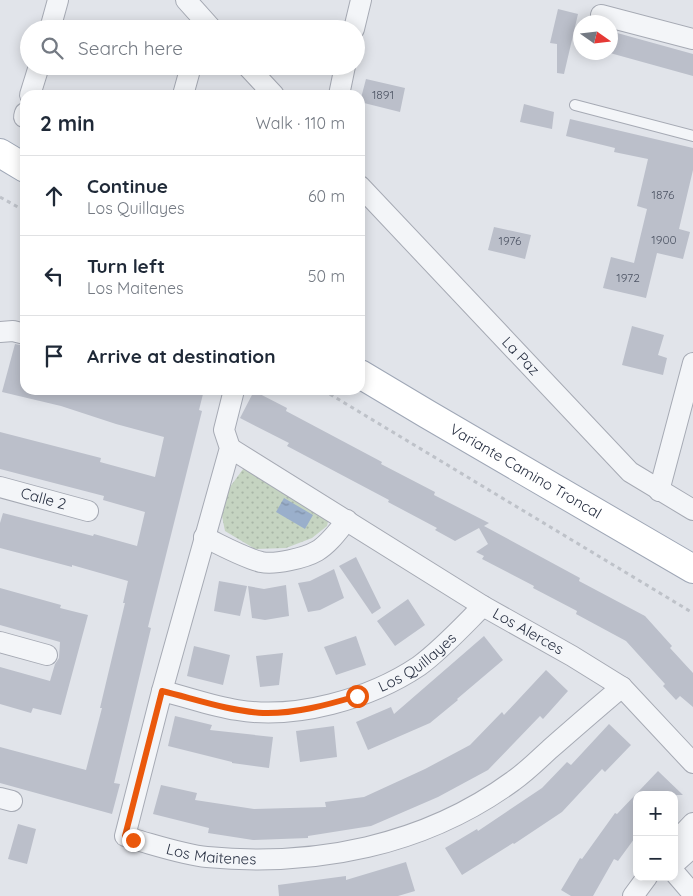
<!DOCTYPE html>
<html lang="en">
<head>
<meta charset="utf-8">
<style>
	body { margin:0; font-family:Quicksand,sans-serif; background:#f6f6f7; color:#1f2937 }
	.controls { position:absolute; right:15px; bottom:15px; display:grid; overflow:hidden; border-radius:10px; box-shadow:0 2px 12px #0003 }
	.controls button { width:45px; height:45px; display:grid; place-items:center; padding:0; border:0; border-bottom:1px solid #e0e1e3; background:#fff; color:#1f2937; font:25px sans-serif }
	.compass { position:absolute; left:573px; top:15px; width:45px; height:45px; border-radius:50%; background:#fff; box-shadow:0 2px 12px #0003; rotate:104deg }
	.stop { position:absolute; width:15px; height:15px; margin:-11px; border:4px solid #ea580c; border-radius:50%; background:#fff }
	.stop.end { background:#ea580c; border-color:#fff; box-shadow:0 1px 5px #0008 }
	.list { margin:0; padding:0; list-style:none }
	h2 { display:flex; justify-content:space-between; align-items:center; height:65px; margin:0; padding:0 20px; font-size:21px }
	h2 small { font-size:16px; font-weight:400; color:#747a83 }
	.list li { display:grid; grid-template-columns:32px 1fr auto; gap:15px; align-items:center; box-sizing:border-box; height:80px; padding:0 20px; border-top:1px solid #e0e1e3 }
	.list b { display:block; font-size:19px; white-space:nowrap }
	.list p { margin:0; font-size:16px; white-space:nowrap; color:#747a83 }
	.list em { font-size:16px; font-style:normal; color:#747a83 }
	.icon { flex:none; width:28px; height:28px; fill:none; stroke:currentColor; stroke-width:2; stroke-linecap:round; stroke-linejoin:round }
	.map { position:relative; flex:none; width:693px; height:896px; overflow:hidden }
	.search { position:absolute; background:#fff; box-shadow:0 2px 12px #0003; left:20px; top:20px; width:345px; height:55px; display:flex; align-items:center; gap:12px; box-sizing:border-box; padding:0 18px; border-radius:28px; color:#747a83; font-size:19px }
	.panel { position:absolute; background:#fff; box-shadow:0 2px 12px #0003; left:20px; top:90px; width:345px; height:305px; border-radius:15px }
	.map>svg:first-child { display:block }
	.grass { fill:url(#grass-dots) }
	.water { fill:url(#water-ripples) }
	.building { fill:#bbbfca }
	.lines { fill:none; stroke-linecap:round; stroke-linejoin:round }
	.lane-casing { stroke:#a6aab4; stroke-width:12 }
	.street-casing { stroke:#a6aab4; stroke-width:22 }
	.primary-casing { stroke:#9fa7b6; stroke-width:30 }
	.path { stroke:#bec2c9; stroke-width:3; stroke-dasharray:4 4; stroke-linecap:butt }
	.lane { stroke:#f3f5f8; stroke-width:10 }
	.street { stroke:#f3f5f8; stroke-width:20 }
	.primary { stroke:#fff; stroke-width:28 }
	.route { stroke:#ea580c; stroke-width:6 }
	.labels { text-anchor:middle; stroke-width:4.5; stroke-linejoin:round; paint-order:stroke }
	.number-label { font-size:12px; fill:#4d5464 }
	.street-label { font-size:15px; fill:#283042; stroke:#f0f3f7 }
</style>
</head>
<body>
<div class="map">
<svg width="693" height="896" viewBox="0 0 693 896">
	<defs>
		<pattern id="grass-dots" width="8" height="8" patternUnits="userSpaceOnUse" patternTransform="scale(1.25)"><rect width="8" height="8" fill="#c5d4c1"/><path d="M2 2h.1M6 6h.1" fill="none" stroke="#a9b6a7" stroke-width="1.8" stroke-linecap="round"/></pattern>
		<pattern id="water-ripples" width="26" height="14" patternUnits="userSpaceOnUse" patternTransform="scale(1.25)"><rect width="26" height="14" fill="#9aafcb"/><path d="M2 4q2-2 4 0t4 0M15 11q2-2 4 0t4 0" fill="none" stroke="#7e8fa6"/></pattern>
	</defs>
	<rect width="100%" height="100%" fill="#e1e4ea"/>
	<!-- grass -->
	<path class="grass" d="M246 465 329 517 327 526 312 538 286 548 255 549 225 531 221 511 227 491Z"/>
	<!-- water -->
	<path class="water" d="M284 498 313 515 305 529 276 512Z"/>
	<!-- building -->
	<path class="building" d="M558 9 578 14 564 74 557 73V44L550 43Z
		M610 31 693 54V76L610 53Z
		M366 79 405 88 400 112 360 102Z
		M524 104 554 112 552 129 520 122Z
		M570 119 693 148V170L679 229 690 232 683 259 657 253 646 298 603 288 611 257 634 263 647 209 637 206 648 159 614 152 615 148 566 136Z
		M494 227 531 235 525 259 488 250Z
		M632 326 664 335 658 355 667 358 663 375 622 365Z
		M15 344 25 346V390H204L199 410 202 411 148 627 151 628 114 783 120 784 112 814 0 783V747L86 770 102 708H100L125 603H123L128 581 72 565V567L0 548V523L3 513 93 536 94 534 137 546 145 512 103 500 104 496 0 469V432L101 458 100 462 155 477 164 437 116 424 61 406 2 392Z
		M254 391 287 408 286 411 382 462 381 464 435 492 434 495 489 523 484 526 580 578 579 581 645 616 672 646 670 648 693 673V707L680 696 676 700 663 686 665 684 626 641 576 614 577 611 533 588 534 586 482 559 484 556 476 552 488 544 479 528 455 541 435 530 437 528 388 502 389 500 287 446 289 443 240 418Z
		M356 557 381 608 372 614 339 566Z
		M334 569 344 598 320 610 308 612 298 583 310 581Z
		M219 581 247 586 240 616 214 611Z
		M286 585 289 616 265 620 252 618 248 586 264 589Z
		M0 588 61 605 60 608 88 615 61 715 33 708 31 713 0 704V667L50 681 55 664 59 658 60 642 0 625Z
		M408 599 425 625 395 646 377 621Z
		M356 636 366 665 336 675 324 647Z
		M484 636 503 660 457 699 458 700 430 723 368 750 356 722 391 707 394 714Z
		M194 646 230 655 223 685 187 676Z
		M283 653 279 685 260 687 256 656Z
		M546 670 568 691 543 719 540 716 488 770 438 797 371 826 308 836V838L253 840 208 833 209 828 153 814 161 785 197 793 195 800 254 809 326 807 325 802 364 797 425 769 470 745 502 712 504 715Z
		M175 716 212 725 210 730 273 737 269 768 232 763V762L168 746Z
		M609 724 631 745 605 772 602 769 562 812 514 844 513 843 462 875 445 848 477 829 478 831 542 788 567 762 571 765Z
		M334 726 337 757 300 762 296 731Z
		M658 771 683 795H637V835L618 861 614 859 593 896H571L561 890 580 858 582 859 615 813 617 814Z
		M18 824 36 829 27 864 8 859Z
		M406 862 415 891 398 896H279L278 885 346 876V880Z"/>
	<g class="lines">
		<defs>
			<path id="lane" d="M575 105 693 136"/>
			<g id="street">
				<path d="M186 0 212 29"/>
				<path d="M601 15 693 39"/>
				<path d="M50 29 58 0"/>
				<path d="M354 29 361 0"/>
				<path d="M247 66 274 95"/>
				<path d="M30 95 39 66"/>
				<path d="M183 95 191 66"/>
				<path d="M339 95 345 66"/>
				<path d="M24 117 25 113"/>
				<path id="s1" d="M360 186 630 472 693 510"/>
				<path d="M0 332 13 331 25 334"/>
				<path id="s2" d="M234 390 224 430 230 448 162 691 125 836 133 839C155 845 185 855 207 857 315 867 424 846 513 781 526 772 538 760 550 749 574 728 598 707 622 687"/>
				<path id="s3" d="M230 448 483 606 572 656 622 687 693 763"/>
				<path id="s4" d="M0 487 88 511"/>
				<path d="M659 491 693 363"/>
				<path d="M204 537C223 546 242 557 261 562 275 565 305 558 317 551 329 544 338 531 347 520"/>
				<path d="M0 642 47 655"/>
				<path id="s5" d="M162 691C187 697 212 706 237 710 295 720 370 699 419 666 442 649 463 626 483 606"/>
				<path d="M0 798 12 801"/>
				<path d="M674 843 693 823"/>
				<path d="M674 864 693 847"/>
				<path d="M674 872 693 894"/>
				<path d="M633 896 647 877"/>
			</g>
			<g id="primary">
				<path d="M0 153 25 168"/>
				<path id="s6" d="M360 374 427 414 693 569"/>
			</g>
		</defs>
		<!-- lane casing -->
		<use href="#lane" class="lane-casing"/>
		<!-- street casing -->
		<use href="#street" class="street-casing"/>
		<!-- primary casing -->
		<use href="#primary" class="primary-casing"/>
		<!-- path -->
		<path class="path" d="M0 197 25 211
			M323 390 693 613"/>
		<!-- lane -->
		<use href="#lane" class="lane"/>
		<!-- street -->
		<use href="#street" class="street"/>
		<!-- primary -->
		<use href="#primary" class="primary"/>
	</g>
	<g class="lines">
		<!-- route -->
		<path class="route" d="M133 840 125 836 162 691C195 699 229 711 263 713 294 714 327 705 357 696"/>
	</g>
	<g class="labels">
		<!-- number labels -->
		<g class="number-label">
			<text x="383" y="99">1891</text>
			<text x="663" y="199">1876</text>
			<text x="664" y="244">1900</text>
			<text x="510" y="245">1976</text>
			<text x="628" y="282">1972</text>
		</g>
		<!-- street labels -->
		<g class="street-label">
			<text dy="5" stroke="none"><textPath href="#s1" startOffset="234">La Paz</textPath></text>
			<text dy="5" stroke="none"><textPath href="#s6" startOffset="192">Variante Camino Troncal</textPath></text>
			<text dy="5" stroke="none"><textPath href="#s4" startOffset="45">Calle 2</textPath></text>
			<text dy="5" stroke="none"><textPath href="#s3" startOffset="350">Los Alerces</textPath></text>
			<text dy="5" stroke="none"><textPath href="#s5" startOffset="269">Los Quillayes</textPath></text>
			<text dy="5" stroke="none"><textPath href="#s2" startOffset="551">Los Maitenes</textPath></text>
		</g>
	</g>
</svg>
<div class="controls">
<button>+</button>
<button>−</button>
</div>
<svg class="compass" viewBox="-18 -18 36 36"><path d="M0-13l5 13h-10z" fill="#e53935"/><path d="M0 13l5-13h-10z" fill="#747a83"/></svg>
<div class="stop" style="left:357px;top:696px"></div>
<div class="stop end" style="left:133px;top:840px"></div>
<div class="search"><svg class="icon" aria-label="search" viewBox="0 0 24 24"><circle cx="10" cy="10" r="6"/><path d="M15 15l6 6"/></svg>Search here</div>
<section class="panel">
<h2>2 min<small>Walk · 110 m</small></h2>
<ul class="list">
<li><svg class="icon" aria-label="ahead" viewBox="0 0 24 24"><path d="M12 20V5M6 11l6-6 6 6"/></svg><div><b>Continue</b><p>Los Quillayes</p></div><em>60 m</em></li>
<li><svg class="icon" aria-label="left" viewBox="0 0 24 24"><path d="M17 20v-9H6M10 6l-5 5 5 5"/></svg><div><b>Turn left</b><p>Los Maitenes</p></div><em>50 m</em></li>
<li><svg class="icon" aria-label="arrive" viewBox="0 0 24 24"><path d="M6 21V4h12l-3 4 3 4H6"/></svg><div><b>Arrive at destination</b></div></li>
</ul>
</section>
</div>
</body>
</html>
